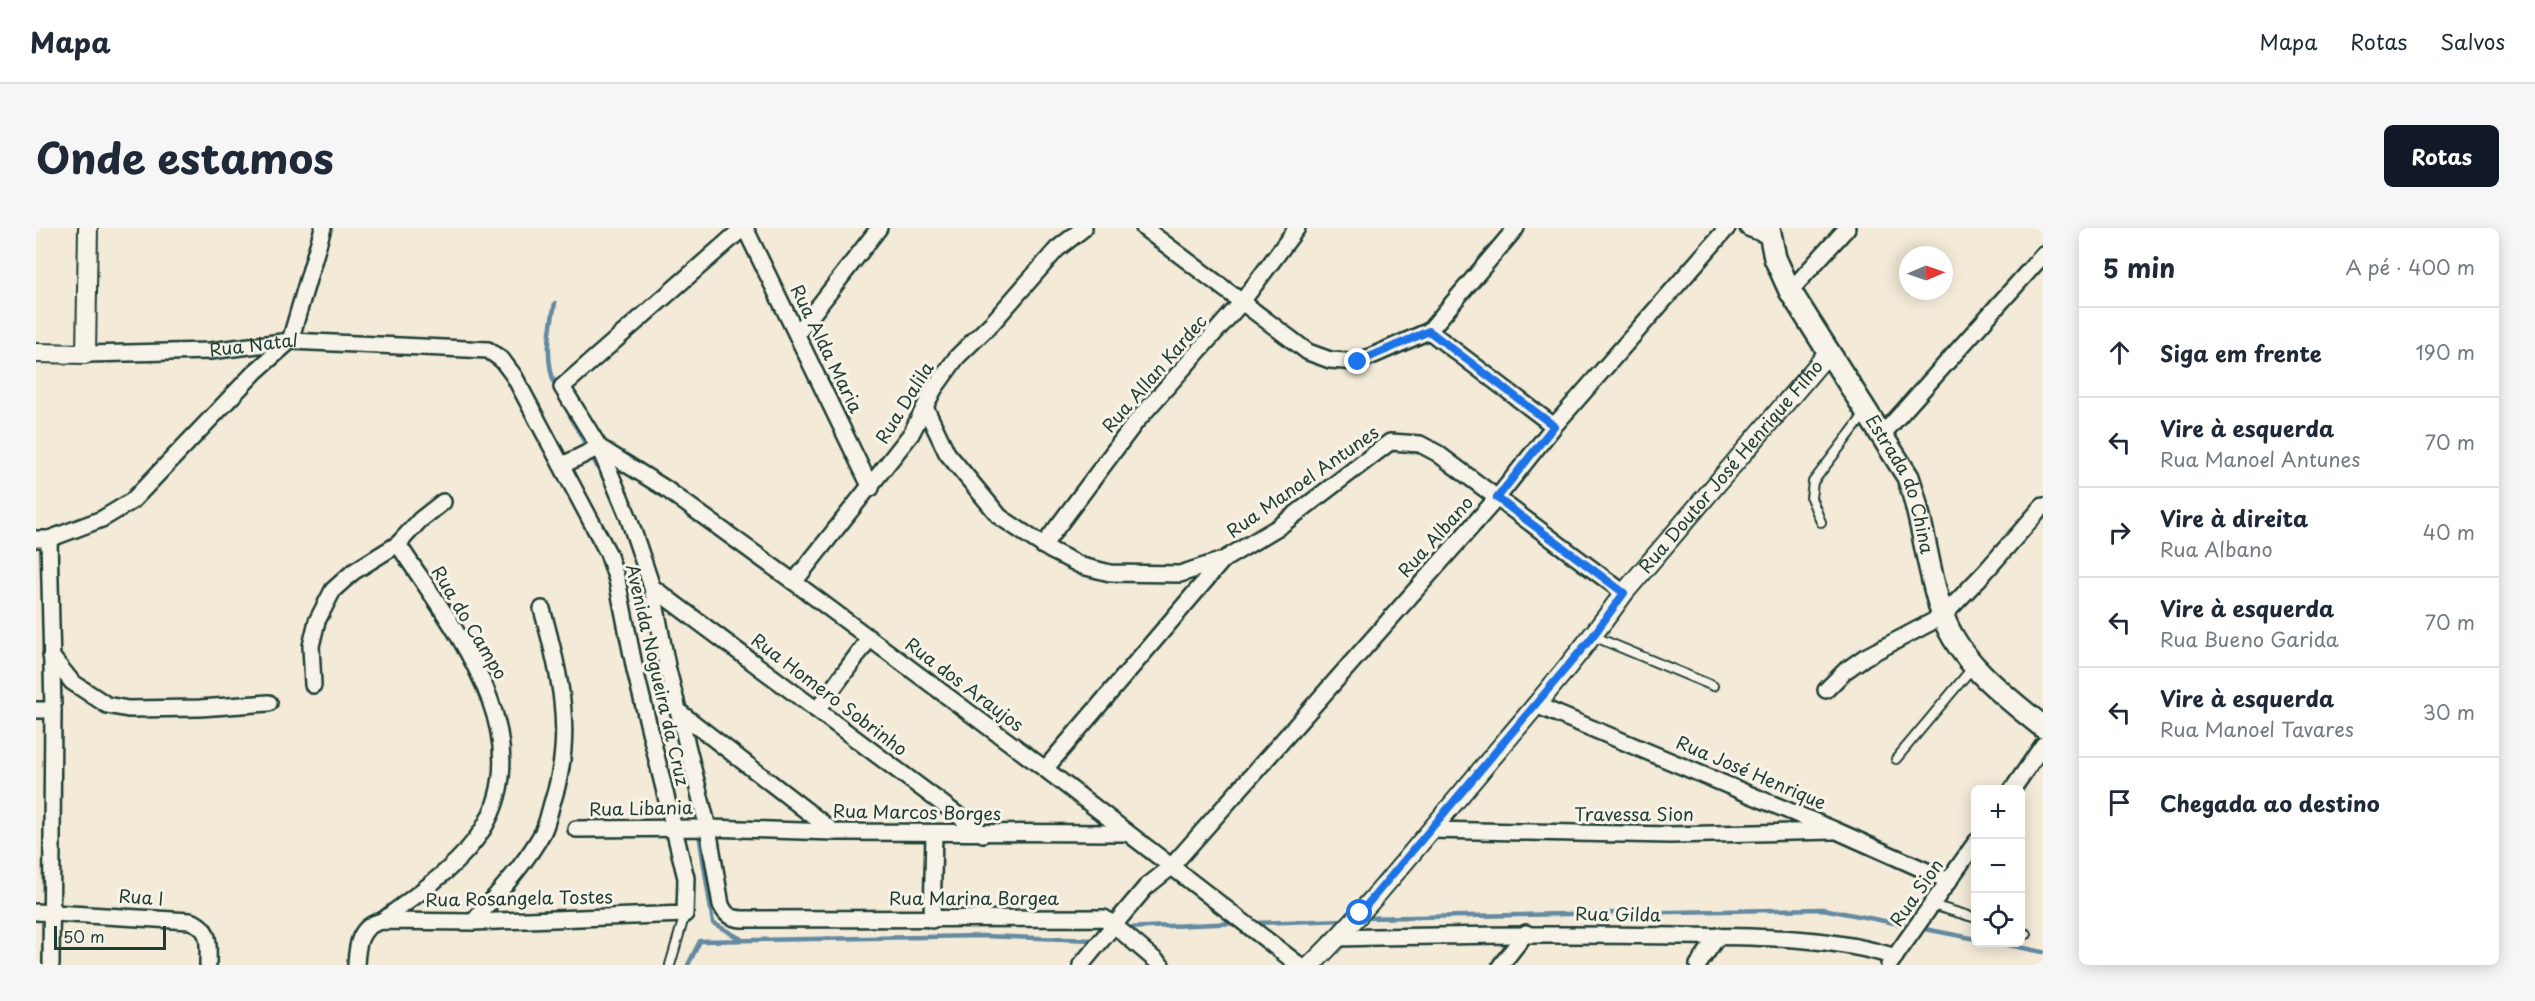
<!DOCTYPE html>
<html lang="pt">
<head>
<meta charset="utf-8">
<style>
	body { margin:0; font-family:"Playpen Sans",sans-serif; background:#f6f6f7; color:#1f2937 }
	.controls { position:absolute; right:18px; bottom:18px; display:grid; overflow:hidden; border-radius:9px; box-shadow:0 3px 15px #0003 }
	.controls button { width:54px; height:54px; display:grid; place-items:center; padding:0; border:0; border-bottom:2px solid #e0e1e3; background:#fff; color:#1f2937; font:30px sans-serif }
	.compass { position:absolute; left:1863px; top:18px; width:54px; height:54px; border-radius:50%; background:#fff; box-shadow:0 3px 15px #0003; rotate:88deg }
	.scale { position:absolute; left:18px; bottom:15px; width:112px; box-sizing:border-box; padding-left:6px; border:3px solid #1f3d34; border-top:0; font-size:16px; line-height:21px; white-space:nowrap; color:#1f3d34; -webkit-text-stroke:4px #f7f3e8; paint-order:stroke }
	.stop { position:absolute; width:18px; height:18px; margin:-14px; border:4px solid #1a73e8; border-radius:50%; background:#fff }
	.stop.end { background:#1a73e8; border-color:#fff; box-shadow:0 2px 6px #0008 }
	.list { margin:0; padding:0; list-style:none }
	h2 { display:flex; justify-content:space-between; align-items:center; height:78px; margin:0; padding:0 24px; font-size:26px }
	h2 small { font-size:20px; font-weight:400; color:#747a83 }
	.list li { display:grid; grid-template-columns:39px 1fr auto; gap:18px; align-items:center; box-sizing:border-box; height:90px; padding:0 24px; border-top:2px solid #e0e1e3 }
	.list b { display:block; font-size:22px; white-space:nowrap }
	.list p { margin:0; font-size:20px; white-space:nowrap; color:#747a83 }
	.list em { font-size:20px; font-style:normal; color:#747a83 }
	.icon { flex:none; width:33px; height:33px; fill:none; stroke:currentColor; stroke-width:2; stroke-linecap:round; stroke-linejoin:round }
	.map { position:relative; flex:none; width:2007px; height:737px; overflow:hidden; border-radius:9px }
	header { display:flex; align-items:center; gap:36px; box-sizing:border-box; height:84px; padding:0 30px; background:#fff; border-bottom:2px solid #e0e1e3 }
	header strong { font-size:28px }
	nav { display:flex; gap:33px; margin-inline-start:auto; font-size:21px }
	.intro { display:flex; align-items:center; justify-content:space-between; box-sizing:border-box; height:144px; padding:0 36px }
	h1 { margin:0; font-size:42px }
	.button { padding:15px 27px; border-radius:9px; background:#111827; color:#fff; font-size:21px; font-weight:700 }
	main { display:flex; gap:36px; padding:0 36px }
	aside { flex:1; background:#fff; border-radius:9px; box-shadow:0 3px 15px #0003 }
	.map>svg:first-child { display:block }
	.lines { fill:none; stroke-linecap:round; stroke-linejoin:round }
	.stream { stroke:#638aa1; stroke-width:4.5 }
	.service-casing { stroke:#1f3d34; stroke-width:12 }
	.minor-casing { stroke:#1f3d34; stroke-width:20 }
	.tertiary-casing { stroke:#1f3d34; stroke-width:22 }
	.secondary-casing { stroke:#1f3d34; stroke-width:26 }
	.service { stroke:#f7f3e8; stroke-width:8 }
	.minor { stroke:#f7f3e8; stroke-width:15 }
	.tertiary { stroke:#f7f3e8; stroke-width:18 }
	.secondary { stroke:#f7f3e8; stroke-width:21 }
	.route { stroke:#1a73e8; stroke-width:8 }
	.labels { text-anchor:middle; stroke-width:6; stroke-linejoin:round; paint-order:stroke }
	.street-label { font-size:18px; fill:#1f3d34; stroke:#f7f3e8 }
</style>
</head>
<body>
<header>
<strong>Mapa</strong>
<nav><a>Mapa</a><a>Rotas</a><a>Salvos</a></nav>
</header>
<div class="intro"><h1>Onde estamos</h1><a class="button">Rotas</a></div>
<main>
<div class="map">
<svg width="2007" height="737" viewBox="0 0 2007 737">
	<rect width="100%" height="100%" fill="#f3ead8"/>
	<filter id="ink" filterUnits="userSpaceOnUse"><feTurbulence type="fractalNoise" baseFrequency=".0167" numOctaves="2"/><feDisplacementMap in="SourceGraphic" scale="12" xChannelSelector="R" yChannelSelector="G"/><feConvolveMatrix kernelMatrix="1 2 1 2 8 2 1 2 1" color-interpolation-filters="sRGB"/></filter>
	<g filter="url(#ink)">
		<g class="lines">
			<!-- stream -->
			<path class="stream" d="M519 75C513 105 508 133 521 162
				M525 170 573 261
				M659 580 677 695 705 711
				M1327 690 1787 681 1940 711
				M1216 695 1310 692
				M1088 700 1202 695
				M1959 714 2007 724
				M652 737 664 713 946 708 1058 712"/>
			<defs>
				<path id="service" d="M1785 294 1775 270 1777 254 1829 186
					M1557 408 1677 458
					M1860 531 1937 439
					M1896 677 1940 690
					M1984 704 1991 706
					M634 737 649 686"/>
				<g id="minor">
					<path d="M707 0 526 159 563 219 592 288 616 359 631 438 672 600 685 677C690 687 694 690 706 691L1068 690 1078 697 1110 659 1134 640 1461 270 1518 198 1691 0"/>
					<path d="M709 0 835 260"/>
					<path d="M1108 0 1272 124 1294 132 1322 134 1393 103 1480 0"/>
					<path d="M1712 0 1733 8"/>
					<path d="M1754 63 1811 0"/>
					<path d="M1393 103 1518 198"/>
					<path d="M761 106 843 0"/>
					<path id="s1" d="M50 126 174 123 254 113 452 122 466 132 478 148 572 325 581 352 599 442 650 650 649 686 437 694 346 693C323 698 321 717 320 737"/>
					<path d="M889 179 911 225 964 289 1014 322 1046 338 1074 345 1144 346 1187 332 1244 298 1354 214 1384 216 1401 225 1588 365"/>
					<path d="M1846 207 2007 27"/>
					<path d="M527 237 563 219 630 261 758 354 1009 541 1263 737"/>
					<path d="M0 311H13L66 291 96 273 219 144 254 113 287 0"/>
					<path d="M13 311 17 482 15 737"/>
					<path d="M1007 318 1099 195 1205 75 1261 0"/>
					<path d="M758 354 875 206 898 161 921 129 957 94 1021 21 1048 0"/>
					<path d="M616 359 947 606"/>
					<path d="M15 428 36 454 71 477 92 481 164 480 233 475"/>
					<path d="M277 457 275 418 281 393 297 362 317 344 362 316 384 292 407 274"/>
					<path d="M1790 462 1809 443 1829 429 1907 388 1949 344 2007 278"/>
					<path d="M1500 477 1801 603 1913 653"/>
					<path d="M0 482H17"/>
					<path d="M781 482 833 411"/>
					<path d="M642 483 798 604"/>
					<path d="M1009 541 1186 333"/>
					<path d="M1976 562 2007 517"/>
					<path d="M540 601 672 600 798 604 1089 605"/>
					<path d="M1395 602 1634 607 1797 603"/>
					<path d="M0 684 154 693C176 700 172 717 172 737"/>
					<path d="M896 692 898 605"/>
					<path d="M346 693C381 666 423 639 447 601 506 504 413 395 362 316"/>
					<path d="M437 694C461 666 489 637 507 604 512 594 514 580 518 569 538 504 524 445 506 381"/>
					<path d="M1302 710C1416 707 1529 706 1643 708 1714 709 1791 707 1859 729"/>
					<path d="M1045 737 1078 697 1125 737"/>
					<path d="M1465 737 1490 705"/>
					<path d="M1662 737 1682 708"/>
					<path d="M1853 737 1940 614"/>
				</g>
				<g id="tertiary">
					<path d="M0 125 50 126 52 0"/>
					<path id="s2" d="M1275 737C1330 683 1377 623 1426 565 1481 499 1538 435 1588 365L1792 125"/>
				</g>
				<g id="secondary">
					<path id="s3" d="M1733 0 1739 30 1754 63 1872 249C1888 294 1891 343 1907 388 1924 435 1970 469 2007 499"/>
				</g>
			</defs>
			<!-- service casing -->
			<use href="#service" class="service-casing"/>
			<!-- minor casing -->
			<use href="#minor" class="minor-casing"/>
			<!-- tertiary casing -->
			<use href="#tertiary" class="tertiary-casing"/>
			<!-- secondary casing -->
			<use href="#secondary" class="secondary-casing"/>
			<!-- service -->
			<use href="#service" class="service"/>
			<!-- minor -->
			<use href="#minor" class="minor"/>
			<!-- tertiary -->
			<use href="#tertiary" class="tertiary"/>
			<!-- secondary -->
			<use href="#secondary" class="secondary"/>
		</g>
	</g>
	<g class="lines" filter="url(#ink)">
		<!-- route -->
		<path class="route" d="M1322 134 1393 103 1518 198 1461 270 1588 365 1557 408 1324 685"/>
	</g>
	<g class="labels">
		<!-- street labels -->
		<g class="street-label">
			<text dy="6" stroke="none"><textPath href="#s1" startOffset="168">Rua Natal</textPath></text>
			<text transform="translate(790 121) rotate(64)" y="6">Rua Alda Maria</text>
			<text transform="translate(1119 146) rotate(-49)" y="6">Rua Allan Kardec</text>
			<text transform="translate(869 175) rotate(-58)" y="6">Rua Dalila</text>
			<text dy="6" stroke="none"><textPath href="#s2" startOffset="652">Rua Doutor José Henrique Filho</textPath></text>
			<text transform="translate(1267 254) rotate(-35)" y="6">Rua Manoel Antunes</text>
			<text dy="6" stroke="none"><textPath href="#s3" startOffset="291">Estrada do China</textPath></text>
			<text transform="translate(1400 309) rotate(-48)" y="6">Rua Albano</text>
			<text transform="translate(433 395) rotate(59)" y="6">Rua do Campo</text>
			<text transform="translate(621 447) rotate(77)" y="6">Avenida Nogueira da Cruz</text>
			<text transform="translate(928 457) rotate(37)" y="6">Rua dos Araujos</text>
			<text transform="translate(793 467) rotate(37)" y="6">Rua Homero Sobrinho</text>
			<text transform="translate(1715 545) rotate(23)" y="6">Rua José Henrique</text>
			<text transform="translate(605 581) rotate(-1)" y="6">Rua Libania</text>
			<text transform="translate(881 585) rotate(1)" y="6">Rua Marcos Borges</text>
			<text x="1598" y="593">Travessa Sion</text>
			<text transform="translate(1881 665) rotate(-55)" y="6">Rua Sion</text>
			<text transform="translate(105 670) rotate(4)" y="6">Rua I</text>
			<text transform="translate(483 671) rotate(-1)" y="6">Rua Rosangela Tostes</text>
			<text x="938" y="677">Rua Marina Borgea</text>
			<text transform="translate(1582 687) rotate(1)" y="6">Rua Gilda</text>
		</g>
	</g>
</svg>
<div class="controls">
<button>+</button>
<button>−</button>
<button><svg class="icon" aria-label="locate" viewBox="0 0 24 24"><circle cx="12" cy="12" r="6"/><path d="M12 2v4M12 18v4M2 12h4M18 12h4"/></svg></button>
</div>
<svg class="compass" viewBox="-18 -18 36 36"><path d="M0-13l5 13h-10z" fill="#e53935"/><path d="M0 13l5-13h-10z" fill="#747a83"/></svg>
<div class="scale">50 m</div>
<div class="stop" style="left:1324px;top:685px"></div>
<div class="stop end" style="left:1322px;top:134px"></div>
</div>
<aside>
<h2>5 min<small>A pé · 400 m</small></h2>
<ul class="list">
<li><svg class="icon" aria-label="ahead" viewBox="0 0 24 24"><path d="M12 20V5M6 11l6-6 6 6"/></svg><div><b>Siga em frente</b></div><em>190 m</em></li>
<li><svg class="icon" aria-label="left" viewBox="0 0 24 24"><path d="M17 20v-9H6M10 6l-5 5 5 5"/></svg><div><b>Vire à esquerda</b><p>Rua Manoel Antunes</p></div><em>70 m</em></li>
<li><svg class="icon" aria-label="right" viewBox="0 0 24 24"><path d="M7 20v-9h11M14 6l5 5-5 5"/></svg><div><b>Vire à direita</b><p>Rua Albano</p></div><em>40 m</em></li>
<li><svg class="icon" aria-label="left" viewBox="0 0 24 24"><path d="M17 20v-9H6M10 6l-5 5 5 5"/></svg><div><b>Vire à esquerda</b><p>Rua Bueno Garida</p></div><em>70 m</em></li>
<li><svg class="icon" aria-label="left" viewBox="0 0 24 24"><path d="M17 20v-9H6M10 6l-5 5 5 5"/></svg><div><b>Vire à esquerda</b><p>Rua Manoel Tavares</p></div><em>30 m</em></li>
<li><svg class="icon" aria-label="arrive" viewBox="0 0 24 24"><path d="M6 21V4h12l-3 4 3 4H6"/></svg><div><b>Chegada ao destino</b></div></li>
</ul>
</aside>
</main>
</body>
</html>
